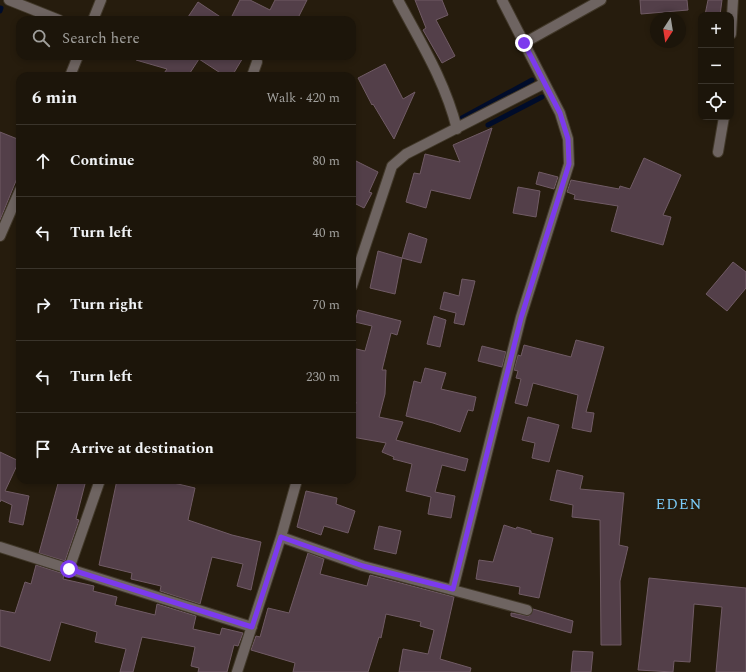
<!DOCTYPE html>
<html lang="en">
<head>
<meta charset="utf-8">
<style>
	body { margin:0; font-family:Spectral,serif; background:#251e13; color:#f1f3f6 }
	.controls { position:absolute; right:12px; top:12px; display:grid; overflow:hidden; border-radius:8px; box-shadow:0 2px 6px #0003 }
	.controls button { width:36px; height:36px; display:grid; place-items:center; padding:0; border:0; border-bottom:1px solid #3a342b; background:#1c150a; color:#f1f3f6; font:20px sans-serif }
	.compass { position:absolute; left:650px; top:12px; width:36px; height:36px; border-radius:50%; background:#1c150a; box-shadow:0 2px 6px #0003; rotate:192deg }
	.stop { position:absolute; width:12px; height:12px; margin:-9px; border:3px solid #7c3aed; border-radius:50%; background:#fff }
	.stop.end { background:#7c3aed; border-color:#fff; box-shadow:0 1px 4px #0008 }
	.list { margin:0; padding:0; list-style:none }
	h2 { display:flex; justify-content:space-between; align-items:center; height:52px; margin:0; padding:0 16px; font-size:17px }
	h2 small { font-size:13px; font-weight:400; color:#a09f9c }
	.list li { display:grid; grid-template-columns:26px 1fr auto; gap:12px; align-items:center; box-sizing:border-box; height:72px; padding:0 16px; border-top:1px solid #3a342b }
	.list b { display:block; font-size:15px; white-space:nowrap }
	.list em { font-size:13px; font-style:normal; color:#a09f9c }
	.icon { flex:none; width:22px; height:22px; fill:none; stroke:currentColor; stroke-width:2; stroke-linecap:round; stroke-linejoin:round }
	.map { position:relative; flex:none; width:746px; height:672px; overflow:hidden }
	.search { position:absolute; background:#1c150a; box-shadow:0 2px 6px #0003; left:16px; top:16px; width:340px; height:44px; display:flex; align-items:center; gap:10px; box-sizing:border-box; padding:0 14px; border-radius:12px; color:#a09f9c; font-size:15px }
	.panel { position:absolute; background:#1c150a; box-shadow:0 2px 6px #0003; left:16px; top:72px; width:340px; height:412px; border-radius:12px }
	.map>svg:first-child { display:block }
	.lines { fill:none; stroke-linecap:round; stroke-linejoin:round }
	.stream { stroke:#000c2a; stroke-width:5 }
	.building { fill:#533f49; stroke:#705b65 }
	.minor-casing { stroke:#413829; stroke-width:12 }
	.minor { stroke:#6e6461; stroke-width:10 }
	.route { stroke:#7c3aed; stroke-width:5 }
	.labels { text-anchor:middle; stroke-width:3.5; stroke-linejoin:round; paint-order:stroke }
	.quarter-label { font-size:15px; letter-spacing:1px; fill:#7bcbf7; stroke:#261c0d }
</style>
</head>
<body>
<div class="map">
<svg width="746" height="672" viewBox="0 0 746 672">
	<rect width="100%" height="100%" fill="#261c0d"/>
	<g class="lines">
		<!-- stream -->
		<path class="stream" d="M0 11 1 8
			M462 118 532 80
			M488 125 542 97"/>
	</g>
	<!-- building -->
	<path class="building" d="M240 0H250L270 10 275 0H307L297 20H230Z
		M415 0H442L448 15 436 20 455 56 442 63 423 30 426 28Z
		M640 0H687L688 10 641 14Z
		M708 0H722L720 15H705Z
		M198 2 225 20H186Z
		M137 56H244L232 76H225L199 59 188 76H162L167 69 136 60Z
		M385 64 403 99 415 92 394 139 373 104 372 105 358 78Z
		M492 128 470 199 431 190 426 208 406 202 414 173 420 174 425 154 460 162 453 145Z
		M0 132 20 140V171L0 220Z
		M644 158 681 175 663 215 671 217 663 245 611 231 618 206 574 199 575 195 567 192 571 180 619 189 620 186 630 189Z
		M352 159 378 172 369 192 372 193 364 208 352 202Z
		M539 172 558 177 554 189 536 184Z
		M518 187 540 191 536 217 513 213Z
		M409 233 427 239 421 263 402 258Z
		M378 251 402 258 395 294 370 288Z
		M733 262 746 272V288L727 311 706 294Z
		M462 279 475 281 464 325 454 323 456 313 440 309 444 292 459 296Z
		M358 310 401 321 397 335 391 333 382 370H386L385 394 379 417 403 422 396 440 468 459 465 471 442 465 435 492 455 496 451 518 428 514 431 497 406 491 412 464 393 459 394 457 382 452 386 443 352 437V423L356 402 352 400V348L365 351 372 326 355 322Z
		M434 316 446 320 440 347 427 344Z
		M576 340 604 347 586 412 594 413 591 432 572 428 578 395 533 383 527 406 515 403 521 379 516 378 518 371 514 370 518 355 521 356 524 345 571 357Z
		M482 346 506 352 502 367 478 361Z
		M425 368 446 373 441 389 476 397 473 411 468 410 460 432 433 423 406 416 414 381 421 383Z
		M528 417 559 425 549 462 532 458 535 443 522 440Z
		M0 452 19 461 5 491 29 496 23 525 9 522 12 505 1 500 0 502Z
		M557 470 583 476 580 489 624 493 619 545 628 547 620 581 621 645H601L600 520 572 517 573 505 550 500Z
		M59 480H86L76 519 79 520 65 561 39 553Z
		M117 480H161L195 488 188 520 232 535 261 542 251 590 237 586 243 564 212 557 200 604 160 591 161 586 131 579 132 573 99 565Z
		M306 491 337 498 336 504 355 511 348 533 324 526 321 535 297 527Z
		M504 525 516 529 517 527 531 531V533L553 538 539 598 519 594 520 587 476 579 479 560 493 562Z
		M379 526 401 531 396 554 374 549Z
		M308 553 324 559 320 574 367 586 370 575 454 597 440 659 471 668 470 672H399L403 649 428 654 434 630 420 626 421 622 386 614 381 638 379 637 368 672H293L295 663 251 650 256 636 260 637 268 608 289 613Z
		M36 565 64 574 63 579 94 586 93 591 117 597 115 605 155 615 157 604 196 616 193 629 220 635 222 628 243 633 238 646 234 645 227 672H198L199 668 191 666 195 647 142 637 133 672H120L126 649 95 642 97 632 61 622 50 661 0 646V610L15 613 25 582 31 584Z
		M649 578 746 588V672H716L722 607 694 604 690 662 674 661 673 672 638 670Z
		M533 609 573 621 571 633 511 616V613L529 616Z
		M573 651 593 652 591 672H571Z"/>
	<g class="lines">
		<defs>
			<path id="minor" d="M9 0 59 20
				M398 0C421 43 445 81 457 129
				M93 20 101 0
				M731 34 733 0
				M524 43 601 0
				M70 76 78 56
				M252 76 257 62
				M718 152 724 117
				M0 236 20 190
				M352 286 392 166 406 154 543 84
				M281 537 363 566 527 610
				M0 547 252 627
				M69 569 100 480
				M453 589 521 317 569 164 568 139 560 113 502 0
				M237 672 281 537 297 480"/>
		</defs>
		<!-- minor casing -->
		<use href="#minor" class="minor-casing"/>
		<!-- minor -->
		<use href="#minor" class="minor"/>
	</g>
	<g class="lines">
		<!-- route -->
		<path class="route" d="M69 569 252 627 281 537 363 566 453 589 521 318 569 164 568 139 560 113 524 43"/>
	</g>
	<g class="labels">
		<!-- quarter labels -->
		<g class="quarter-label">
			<text x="679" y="509">EDEN</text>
		</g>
	</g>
</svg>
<div class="controls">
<button>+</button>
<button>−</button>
<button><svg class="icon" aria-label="locate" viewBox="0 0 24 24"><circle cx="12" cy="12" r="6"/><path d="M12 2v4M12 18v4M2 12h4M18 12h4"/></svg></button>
</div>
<svg class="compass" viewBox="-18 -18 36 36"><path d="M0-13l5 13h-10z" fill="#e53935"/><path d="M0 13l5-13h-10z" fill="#a09f9c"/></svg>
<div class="stop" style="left:69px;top:569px"></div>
<div class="stop end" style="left:524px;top:43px"></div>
<div class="search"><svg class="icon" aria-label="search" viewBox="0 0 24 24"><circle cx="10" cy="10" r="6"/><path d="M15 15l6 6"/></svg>Search here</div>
<section class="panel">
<h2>6 min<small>Walk · 420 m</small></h2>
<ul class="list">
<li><svg class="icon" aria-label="ahead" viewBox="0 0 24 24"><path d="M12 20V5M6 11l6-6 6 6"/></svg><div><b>Continue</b></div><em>80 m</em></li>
<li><svg class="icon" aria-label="left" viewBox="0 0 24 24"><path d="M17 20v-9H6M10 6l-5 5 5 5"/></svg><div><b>Turn left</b></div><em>40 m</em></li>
<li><svg class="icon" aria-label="right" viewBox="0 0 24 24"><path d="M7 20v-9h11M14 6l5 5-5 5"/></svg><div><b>Turn right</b></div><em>70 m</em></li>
<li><svg class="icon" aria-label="left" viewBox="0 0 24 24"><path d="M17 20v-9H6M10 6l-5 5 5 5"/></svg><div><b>Turn left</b></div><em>230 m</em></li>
<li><svg class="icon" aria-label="arrive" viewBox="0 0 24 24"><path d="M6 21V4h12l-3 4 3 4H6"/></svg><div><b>Arrive at destination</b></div></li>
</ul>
</section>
</div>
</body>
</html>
